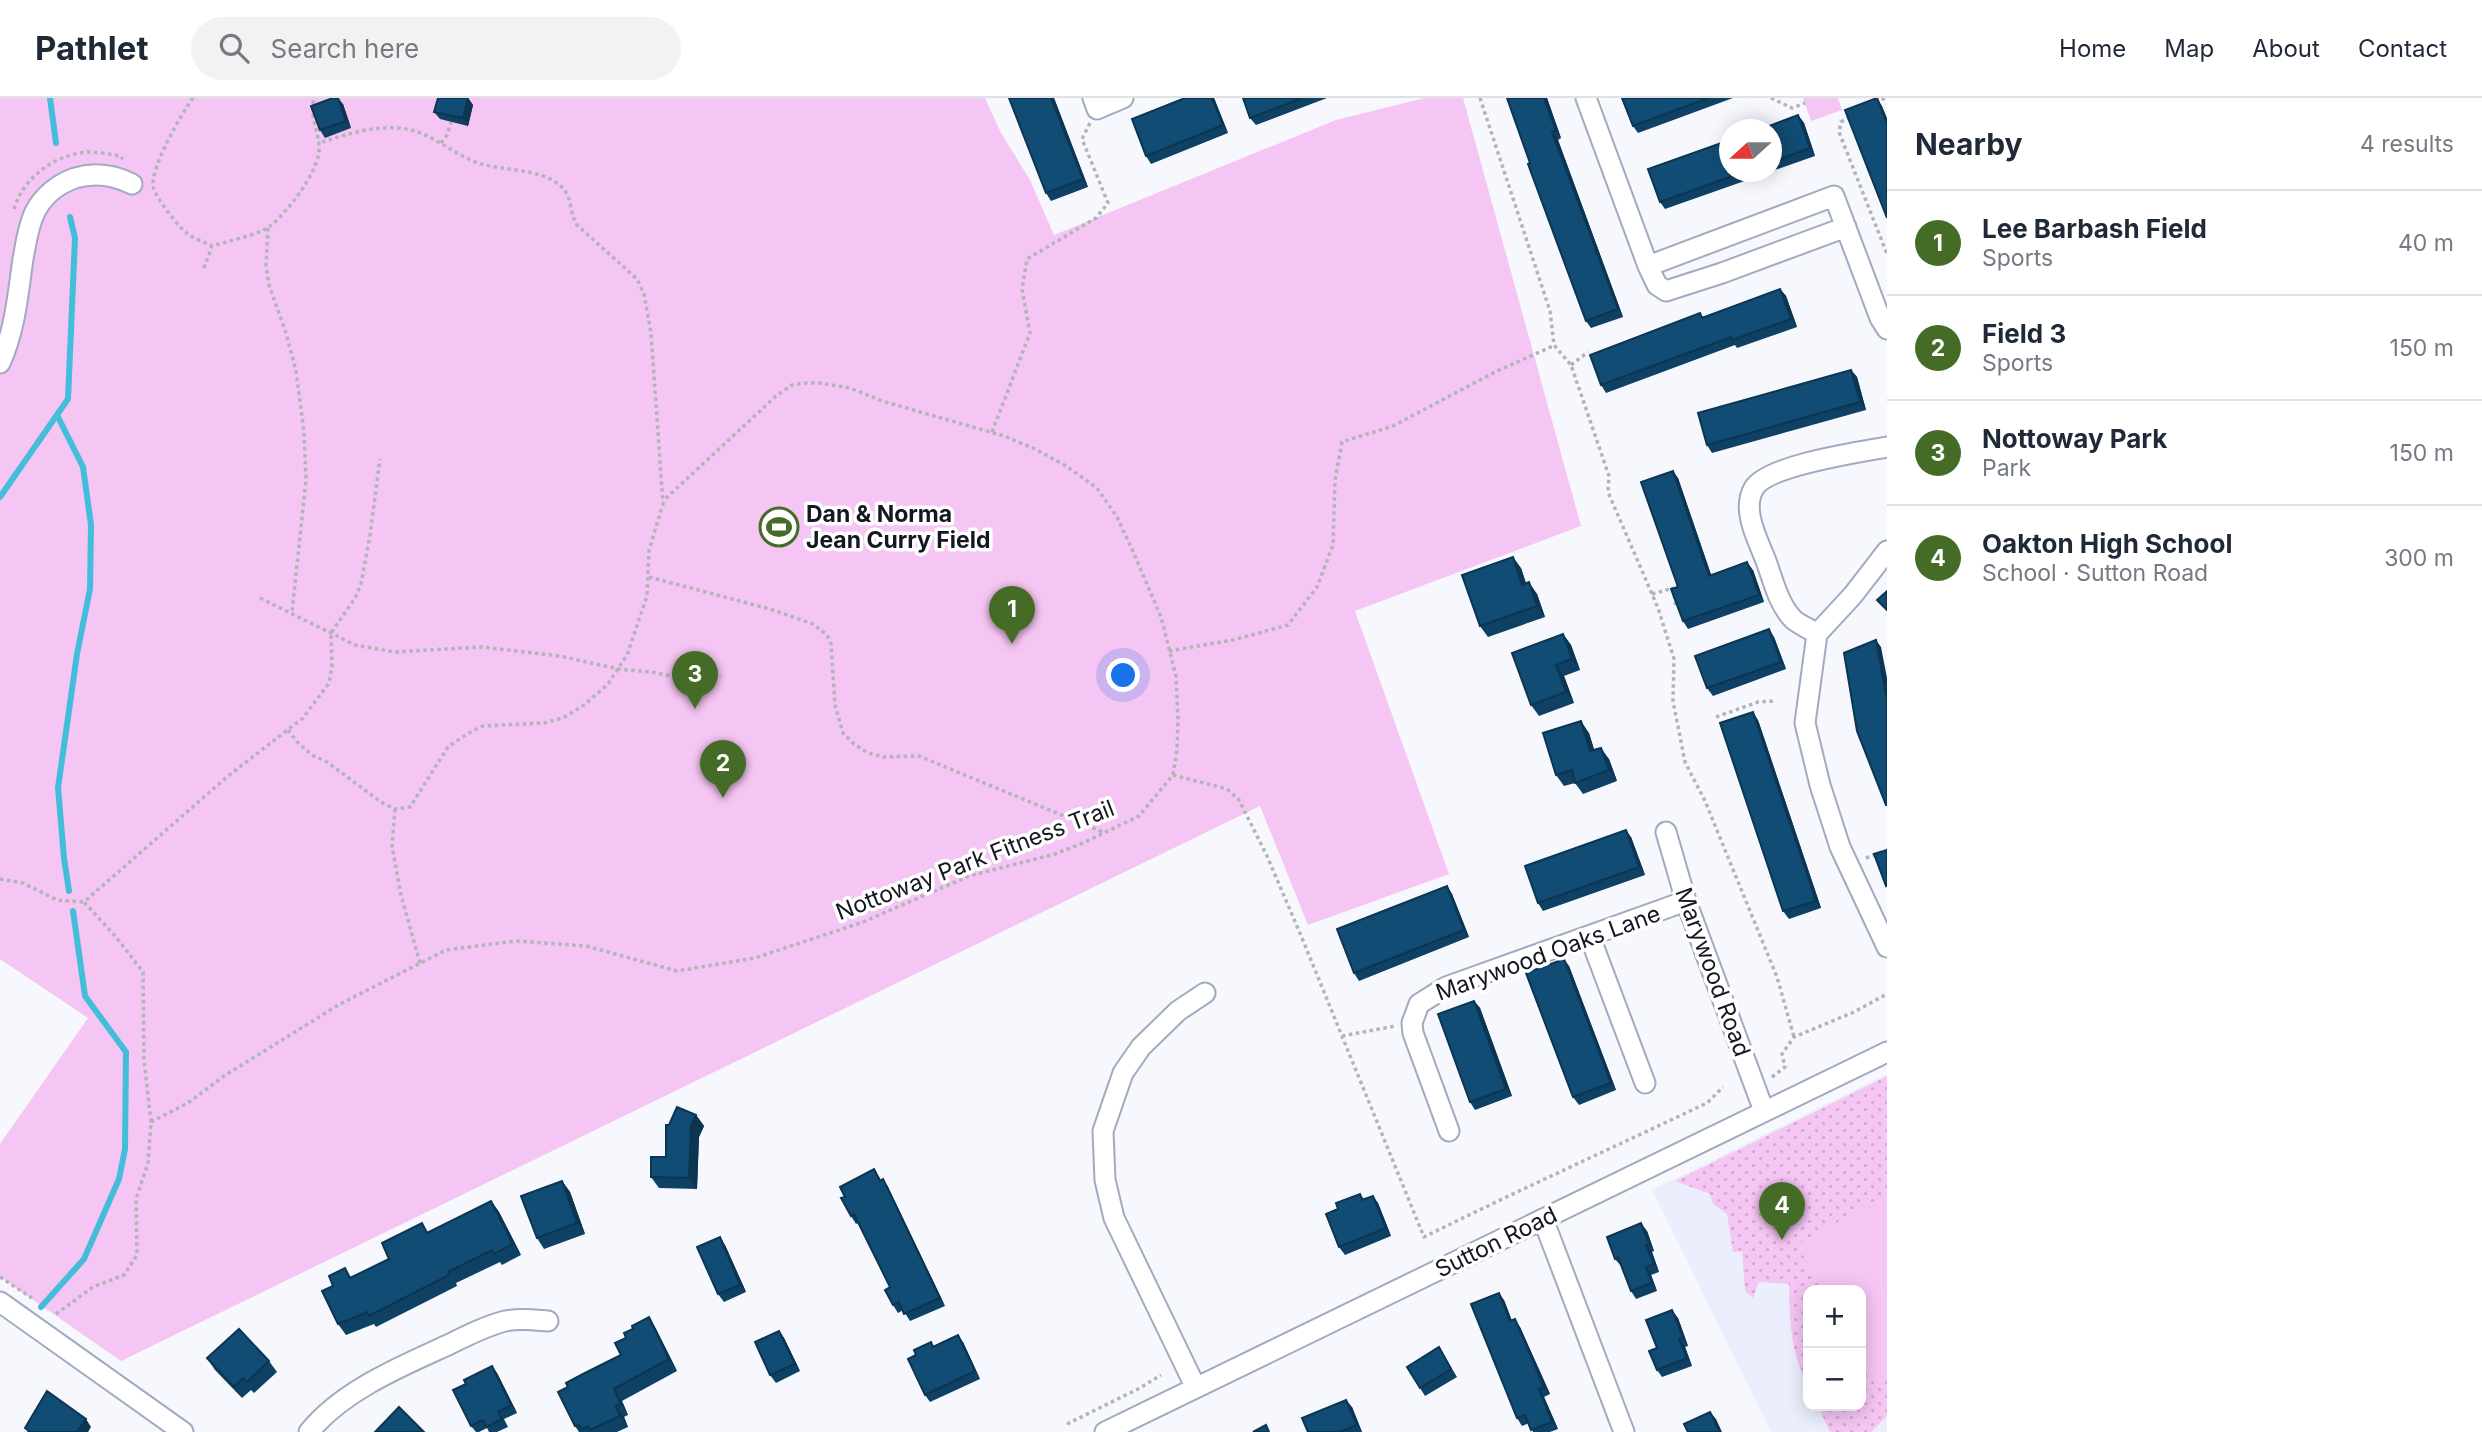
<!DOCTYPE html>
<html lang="en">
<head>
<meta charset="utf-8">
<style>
	body { margin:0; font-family:Inter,sans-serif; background:#f2f2f3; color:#1f2937 }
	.controls { position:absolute; right:21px; bottom:21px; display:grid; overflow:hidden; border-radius:14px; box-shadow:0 4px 18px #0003 }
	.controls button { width:63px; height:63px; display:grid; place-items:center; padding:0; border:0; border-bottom:2px solid #e0e1e3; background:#fff; color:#1f2937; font:35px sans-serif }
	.compass { position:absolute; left:1719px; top:21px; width:63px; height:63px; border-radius:50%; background:#fff; box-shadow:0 4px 18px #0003; rotate:249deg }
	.you { position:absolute; left:1124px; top:578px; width:24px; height:24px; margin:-18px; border:5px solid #fff; border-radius:50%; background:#1a73e8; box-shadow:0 0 0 10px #1a73e833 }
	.badge { display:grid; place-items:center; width:46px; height:46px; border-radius:50%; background:#446c27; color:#fff; font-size:23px; font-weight:700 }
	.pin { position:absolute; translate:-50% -58px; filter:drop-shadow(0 2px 4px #0008) }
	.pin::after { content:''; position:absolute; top:37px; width:24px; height:21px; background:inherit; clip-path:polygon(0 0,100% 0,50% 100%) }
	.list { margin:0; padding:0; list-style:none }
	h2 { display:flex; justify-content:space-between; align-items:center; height:91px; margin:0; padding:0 28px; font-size:30px }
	h2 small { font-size:23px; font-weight:400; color:#747a83 }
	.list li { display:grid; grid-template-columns:46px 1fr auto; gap:21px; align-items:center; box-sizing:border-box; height:105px; padding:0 28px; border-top:2px solid #e0e1e3 }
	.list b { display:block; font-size:26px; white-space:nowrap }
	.list p { margin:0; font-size:23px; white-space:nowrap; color:#747a83 }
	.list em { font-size:23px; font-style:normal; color:#747a83 }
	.icon { flex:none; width:38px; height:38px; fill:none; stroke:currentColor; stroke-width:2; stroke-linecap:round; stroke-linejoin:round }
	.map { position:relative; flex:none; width:1887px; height:1334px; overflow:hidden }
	header { display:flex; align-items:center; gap:42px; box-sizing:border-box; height:98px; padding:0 35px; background:#fff; border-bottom:2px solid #e0e1e3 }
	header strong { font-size:33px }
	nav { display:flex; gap:38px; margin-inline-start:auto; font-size:24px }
	.search { width:490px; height:63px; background:#f2f2f3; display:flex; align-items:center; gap:18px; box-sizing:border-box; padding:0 24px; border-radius:38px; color:#747a83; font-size:26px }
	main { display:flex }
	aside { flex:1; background:#fff }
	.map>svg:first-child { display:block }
	.built { fill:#ebeffd; fill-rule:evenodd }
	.grass { fill:url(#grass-dots) }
	.park { fill:#f5c5f3 }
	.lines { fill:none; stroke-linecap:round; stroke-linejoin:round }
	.stream { stroke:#44bdda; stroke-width:6 }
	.minor-casing { stroke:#a2aac2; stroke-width:23 }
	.path { stroke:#b2b4ba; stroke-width:3.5; stroke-dasharray:3.5 3.5; stroke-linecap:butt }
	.minor { stroke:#fff; stroke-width:19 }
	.wall { fill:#0f4165 }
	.shaded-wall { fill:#0c3552 }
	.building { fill:#114c75; stroke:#0c3552; stroke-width:2 }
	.labels { text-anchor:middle; stroke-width:7; stroke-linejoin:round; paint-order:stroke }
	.poi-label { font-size:23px; font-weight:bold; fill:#141720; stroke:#fff; text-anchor:start }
	.street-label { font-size:23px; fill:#141720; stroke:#fff }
</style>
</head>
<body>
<header>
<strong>Pathlet</strong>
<div class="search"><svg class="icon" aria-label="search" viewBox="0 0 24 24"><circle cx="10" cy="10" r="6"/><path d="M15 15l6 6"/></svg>Search here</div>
<nav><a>Home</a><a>Map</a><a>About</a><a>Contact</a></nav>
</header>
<main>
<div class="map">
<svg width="1887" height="1334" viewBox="0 0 1887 1334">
	<defs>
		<pattern id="grass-dots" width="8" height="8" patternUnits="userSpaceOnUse" patternTransform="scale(1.75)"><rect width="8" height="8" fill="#f5c5f3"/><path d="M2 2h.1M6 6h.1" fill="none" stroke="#d1a8d0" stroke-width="1.8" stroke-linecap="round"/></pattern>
	</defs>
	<rect width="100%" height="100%" fill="#f6f8fd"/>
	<!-- built -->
	<path class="built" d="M1887 976V1334H1771L1652 1092ZM1808 1192H1861V1308H1808Z"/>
	<!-- grass -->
	<path class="grass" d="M1887 978V1318L1871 1334H1830L1818 1308H1861V1192H1808V1289C1790 1251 1790 1226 1789 1186L1759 1184 1753 1200 1745 1193 1742 1153 1733 1154 1727 1116 1713 1106 1710 1096 1675 1083Z"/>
	<!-- park -->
	<path class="park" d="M0 0H985L1001 35 1030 82 1054 137 1336 22 1425 0H1463L1581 428 1355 513 1449 776 1308 827 1260 708 121 1263 0 1179V1046L88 920 0 861Z
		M1803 0H1838L1842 12 1811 23Z
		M1887 1096V1275L1874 1282 1861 1259V1192H1823L1797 1147Z"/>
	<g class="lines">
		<!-- stream -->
		<path class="stream" d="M50 0 56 45
			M57 317 83 369 91 427 90 491 77 556 58 690 64 760 69 793
			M0 399 68 301 75 140 70 119
			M41 1209 84 1161 119 1081 125 1051 126 954 85 898 73 813"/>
		<defs>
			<path id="minor" d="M1093 0 1097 11 1123 0
				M1586 0 1648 168 1834 98 1880 220 1887 231
				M1648 168 1657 187 1666 193 1722 175 1846 129
				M0 265C15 233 18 196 23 161 26 145 28 128 35 114 43 98 58 86 75 80 95 74 114 77 132 86
				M1887 453 1853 497 1817 536 1805 625 1820 687 1840 749 1887 849
				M1817 536C1810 531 1800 527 1794 522 1779 508 1773 482 1766 463 1758 442 1741 412 1754 390 1768 367 1860 354 1887 349
				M1666 734 1686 803 1764 1013
				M1590 839 1645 985
				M1449 1033 1413 935 1412 925 1419 906 1446 889 1686 803
				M1543 1121 1624 1334
				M0 1204 183 1334
				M1196 1290 1114 1120 1105 1082 1103 1033 1123 975 1141 949 1178 913 1205 895
				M309 1334C343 1292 402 1268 450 1246 468 1237 486 1228 505 1223 520 1220 534 1222 548 1223
				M1105 1334 1887 954"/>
		</defs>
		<!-- minor casing -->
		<use href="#minor" class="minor-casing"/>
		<!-- path -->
		<path class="path" d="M193 0C181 16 151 69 153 88 155 99 179 130 188 136 195 141 204 144 212 148 225 144 260 136 269 129 287 115 317 76 319 53 320 35 309 19 314 0
			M1480 0 1550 213 1554 247 1571 267 1609 378 1608 394 1658 510 1674 561 1673 603 1685 664 1705 703 1777 879 1794 939
			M1771 0 1792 10 1805 5
			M1875 4 1886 0
			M1850 19 1841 24 1839 34 1887 156
			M441 45 447 37 451 24
			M14 111C23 80 55 56 88 54 98 54 110 56 120 58L123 61
			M268 130 266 168 269 187 286 235 296 273 304 334 306 382 292 514
			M204 170 212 148
			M1571 267 1588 254
			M992 334 1030 235 1022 191 1027 161 1096 120 1108 105 1082 41 1090 25
			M649 479 770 511 813 526 827 537 831 546 835 607 843 635 854 646 868 655 883 659 919 658 1105 735
			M1652 496 1673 490
			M260 500 355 547 394 554 481 549 560 558 618 571 651 574 697 583 709 582 721 578
			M1681 510 1676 509 1673 490 1682 487
			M1169 553 1233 542 1288 527 1317 489 1333 447 1335 382 1342 344 1393 328 1495 274 1553 248
			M1716 619 1758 604 1776 603
			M288 632 299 646 312 657 327 664 381 704 395 711 410 709 448 649 467 636 483 628 544 625 563 620 584 607 608 586 627 557 647 498 649 452 663 406 651 235 644 196 637 181 577 127C570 116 572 103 565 93 549 71 509 73 485 67 453 59 431 31 397 30 370 28 345 37 319 45
			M1173 677 1227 691 1239 702 1267 758 1302 840 1424 1139C1517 1093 1612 1050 1707 1005L1723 989
			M395 711 392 748 401 797 420 865
			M1866 760 1887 752
			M0 781 23 785 57 802 84 804
			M1342 938 1395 928
			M1772 979 1785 969 1782 956 1794 939 1854 914 1887 896
			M151 1024 188 1005 224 978 340 906 446 852 516 843 586 848 677 873 755 860 863 824 969 778 1055 756 1083 745 1139 718 1173 677 1177 652 1178 620 1176 578 1161 519 1135 458 1117 419 1097 390 1066 368 1035 351 1004 338 882 303 850 290 819 285H807L792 287 776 298 663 403
			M0 1179 32 1200
			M56 1216 93 1189 124 1177 137 1157 136 1101 148 1065 151 1024 144 962 143 874 116 839 84 804 228 678 303 620 329 585 332 569 331 535 355 500 361 486 370 437 380 361
			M1067 1326 1138 1291 1161 1277"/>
		<!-- minor -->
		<use href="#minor" class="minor"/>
	</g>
	<!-- wall -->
	<path class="wall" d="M468 0 473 7 468 28 440 21 434 14Z
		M1009 0H1054L1088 89 1051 103 1046 95Z
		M1214 0 1228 35 1151 66 1146 58Z
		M1243 0H1327L1256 27 1250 20Z
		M1507 0H1547L1561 40 1558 42 1623 219 1591 230 1586 223Z
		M1622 0H1733L1638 35 1633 28Z
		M343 6 351 30 325 40 320 32Z
		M1798 17 1804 25 1815 58 1772 73V32Z
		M1730 74H1770L1665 111 1660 104Z
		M1780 191 1786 198 1797 229 1737 250 1735 247 1606 295 1601 287 1700 215 1703 219Z
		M1851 272 1857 279 1866 312 1712 355 1707 347Z
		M1678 380 1711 477 1753 472 1764 504 1688 531 1683 523 1678 489Z
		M1521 470 1526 485 1537 496 1545 519 1488 539 1480 528Z
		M1563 536 1571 547 1580 572 1564 578 1574 605 1539 618 1531 607Z
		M1774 539 1786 571 1713 598 1707 590Z
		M1758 622 1821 810 1789 821 1783 813Z
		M1589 635 1594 652 1609 661 1617 683 1583 696 1575 685 1564 688 1556 677Z
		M1631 739 1645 777 1543 813 1538 805Z
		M1447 788 1452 796 1469 839 1359 883 1354 875Z
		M1569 868 1616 992 1579 1007 1573 999Z
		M1474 903 1480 910 1512 998 1475 1012 1470 1004Z
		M696 1017 704 1028 699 1039 697 1091 659 1090 651 1079 666 1059 669 1027Z
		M874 1071 881 1082 883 1081 888 1089 945 1208 910 1223 903 1212 898 1215 893 1207 890 1189 858 1125 856 1126 851 1118 845 1099Z
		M562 1083 570 1094 585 1136 544 1151 537 1140Z
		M1360 1096 1364 1101 1378 1105 1391 1138 1345 1157 1339 1149 1338 1111Z
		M491 1103 499 1114 521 1157 502 1167 500 1164 456 1185 457 1188 376 1229 374 1226 346 1237 338 1226 351 1179 389 1161 428 1134Z
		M1647 1133 1654 1153 1652 1154 1659 1174 1651 1177 1657 1193 1636 1201 1631 1193 1621 1168 1615 1161Z
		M725 1147 746 1194 724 1204 718 1196Z
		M1504 1202 1512 1223 1520 1229 1550 1296 1544 1299 1558 1331 1550 1334H1533L1529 1325 1522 1328 1517 1320Z
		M649 1219 656 1231 677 1273 622 1303 628 1317 624 1319 628 1329 617 1334H579L575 1328 568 1289 621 1257 626 1240Z
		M1678 1220 1688 1248 1685 1249 1692 1268 1662 1279 1657 1272V1250Z
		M779 1233 784 1240 800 1273 776 1285 770 1277Z
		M931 1244 934 1249 963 1244 980 1281 930 1304 925 1297 916 1257Z
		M1439 1249 1457 1279 1425 1298 1420 1290Z
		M207 1260 269 1263 277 1274 254 1295 251 1292 242 1300 215 1272Z
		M497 1275 517 1315 504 1321 508 1329 497 1334H489L487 1330 479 1334H476L471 1328Z
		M1352 1309 1362 1334H1308Z"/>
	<!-- shaded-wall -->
	<path class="shaded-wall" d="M338 0 343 6 351 30 346 23Z
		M468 0 473 7 468 28 463 20Z
		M1051 0H1054L1088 89 1083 81Z
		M1212 0H1214L1228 35 1223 27Z
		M1544 0H1547L1561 40 1556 33Z
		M1877 0 1882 8 1887 20V26Z
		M1798 17 1804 25 1815 58 1810 50Z
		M1552 34 1558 42 1623 219 1618 211Z
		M1780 191 1786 198 1797 229 1791 221Z
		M1851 272 1857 279 1866 312 1860 304Z
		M1673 373 1678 380 1714 485 1709 478Z
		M1513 459 1521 470 1530 498 1522 487Z
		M1747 464 1753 472 1764 504 1759 497Z
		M1529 484 1537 496 1545 519 1537 508Z
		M1769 531 1774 539 1786 571 1781 564Z
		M1563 536 1571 547 1580 572 1572 561Z
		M1876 542 1881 549 1887 580V601Z
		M1556 567 1564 578 1574 605 1566 594Z
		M1753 614 1758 622 1821 810 1816 803Z
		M1581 623 1589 635 1598 664 1590 653Z
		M1601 650 1609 661 1617 683 1609 672Z
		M1626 732 1631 739 1645 777 1639 769Z
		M1447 788 1452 796 1469 839 1464 832Z
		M1564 861 1569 868 1616 992 1611 985Z
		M1474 903 1480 910 1512 998 1506 991Z
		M696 1017 704 1028 699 1039 697 1091 689 1080 691 1027Z
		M883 1081 888 1089 945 1208 940 1200Z
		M562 1083 570 1094 585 1136 577 1125Z
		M1373 1098 1378 1105 1391 1138 1386 1130Z
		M491 1103 499 1114 521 1157 513 1146Z
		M1641 1125 1647 1133 1654 1153 1649 1146Z
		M720 1139 725 1147 746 1194 740 1187Z
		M1646 1147 1652 1154 1659 1174 1654 1166Z
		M1646 1169 1651 1177 1657 1193 1652 1185Z
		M1499 1195 1504 1202 1515 1231 1510 1223Z
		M1672 1212 1678 1220 1688 1248 1683 1240Z
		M649 1219 656 1231 677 1273 669 1261Z
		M1515 1221 1520 1229 1550 1296 1544 1289Z
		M779 1233 784 1240 800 1273 795 1266Z
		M958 1237 963 1244 980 1281 975 1273Z
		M1679 1241 1685 1249 1692 1268 1687 1260Z
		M492 1268 497 1275 517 1315 511 1307Z
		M614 1291 622 1303 628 1317 621 1306Z
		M1539 1291 1544 1299 1558 1331 1552 1324Z
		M1346 1302 1352 1309 1362 1334 1357 1327Z
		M616 1308 624 1319 628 1329 620 1318Z
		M1710 1314 1716 1321 1722 1334H1720Z
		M86 1321 91 1329 88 1334H77Z"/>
	<!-- building -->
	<path class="building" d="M333 0H338L346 23 320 32 311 8Z
		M438 0H468L463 20 434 14Z
		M1009 0H1051L1083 81 1046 95Z
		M1185 0H1212L1223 27 1146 58 1132 21Z
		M1243 0H1302L1250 20Z
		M1507 0H1544L1556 33 1552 34 1618 211 1586 223 1528 66 1530 65Z
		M1622 0H1708L1633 28Z
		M1877 0 1887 26V120L1845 12Z
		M1798 17 1810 50 1772 64V32H1759Z
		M1730 42V74H1744L1660 104 1648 71Z
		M1780 191 1791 221 1732 242 1731 239 1601 287 1590 257 1700 215 1702 220Z
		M1851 272 1860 304 1707 347 1698 315Z
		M1673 373 1709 478 1747 464 1759 497 1683 523 1671 491 1678 489 1641 384Z
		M1513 459 1522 487 1529 484 1537 508 1480 528 1462 477Z
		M1887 493V512L1877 502Z
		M1769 531 1781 564 1707 590 1695 558Z
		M1563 536 1572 561 1556 567 1566 594 1531 607 1512 555Z
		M1876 542 1887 601V707H1886L1857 633 1844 555Z
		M1753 614 1816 803 1783 813 1720 625Z
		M1581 623 1590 653 1601 650 1609 672 1575 685 1572 672 1556 677 1543 635Z
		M1626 732 1639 769 1538 805 1525 768Z
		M1887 752V787L1886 788 1874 756Z
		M1447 788 1464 832 1354 875 1337 831Z
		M1564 861 1611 985 1573 999 1526 875Z
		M1474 903 1506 991 1470 1004 1438 916Z
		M677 1009 696 1017 691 1027 689 1080 651 1079V1059H666V1027H669Z
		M874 1071 880 1083 883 1081 940 1200 904 1216 899 1204 893 1207 885 1192 890 1189 854 1116 851 1118 841 1100 845 1099 840 1089Z
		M562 1083 577 1125 537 1140 521 1098Z
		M1360 1096 1362 1102 1373 1098 1386 1130 1339 1149 1326 1116 1338 1111 1336 1105Z
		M491 1103 513 1146 494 1156 492 1152 448 1174 449 1177 369 1218 367 1214 338 1226 322 1193 333 1188 329 1178 345 1170 350 1180 389 1161 382 1145 422 1125 427 1135Z
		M1641 1125 1649 1146 1646 1147 1654 1166 1646 1169 1652 1185 1631 1193 1618 1159 1615 1161 1607 1139Z
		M720 1139 740 1187 718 1196 697 1149Z
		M1499 1195 1510 1223 1515 1221 1544 1289 1539 1291 1552 1324 1531 1332 1525 1317 1517 1320 1471 1206Z
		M1672 1212 1683 1240 1679 1241 1687 1260 1657 1272 1649 1253 1657 1250 1646 1222Z
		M649 1219 669 1261 614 1291 621 1306 616 1308 620 1318 590 1332 588 1328 581 1331 579 1327 575 1328 558 1294 568 1289 566 1285 583 1276 621 1257 615 1245 626 1240 624 1235 633 1231 632 1228Z
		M239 1231 269 1263 247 1284 243 1280 234 1289 207 1260Z
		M779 1233 795 1266 770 1277 755 1244Z
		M958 1237 975 1273 925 1297 908 1261 916 1257 914 1252 931 1244 933 1249Z
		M1439 1249 1451 1271 1420 1290 1407 1269Z
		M492 1268 511 1307 498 1314 502 1321 486 1329 483 1322 471 1328 453 1292 466 1286 464 1282Z
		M47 1293 86 1321 77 1334H28L29 1333 25 1330Z
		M1346 1302 1357 1327 1340 1334H1308L1302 1320Z
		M399 1309 424 1334H375Z
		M1710 1314 1720 1334H1688L1684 1326Z
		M1266 1327 1269 1334H1253Z"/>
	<!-- icons -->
	<defs>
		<symbol id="stadium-ring" viewBox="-11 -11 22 22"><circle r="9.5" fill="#fff" stroke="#446c27" stroke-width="1.5"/><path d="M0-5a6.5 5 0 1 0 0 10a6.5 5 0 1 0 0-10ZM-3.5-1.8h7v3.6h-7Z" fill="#446c27"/></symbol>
	</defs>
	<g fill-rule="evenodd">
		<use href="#stadium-ring" x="757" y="407" width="44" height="44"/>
	</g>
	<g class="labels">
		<!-- poi labels -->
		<g class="poi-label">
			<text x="806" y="424">Dan &amp; Norma<tspan x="806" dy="26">Jean Curry Field</tspan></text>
		</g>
		<!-- street labels -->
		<g class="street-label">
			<text transform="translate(975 762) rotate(-21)" y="8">Nottoway Park Fitness Trail</text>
			<text transform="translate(1548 855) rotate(-20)" y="8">Marywood Oaks Lane</text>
			<text transform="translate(1713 874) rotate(70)" y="8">Marywood Road</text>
			<text transform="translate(1496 1144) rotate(-26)" y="8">Sutton Road</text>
		</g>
	</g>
</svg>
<div class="controls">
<button>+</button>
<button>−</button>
</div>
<svg class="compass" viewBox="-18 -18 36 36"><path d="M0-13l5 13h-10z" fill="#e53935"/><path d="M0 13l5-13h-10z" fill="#747a83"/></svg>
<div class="you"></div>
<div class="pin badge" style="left:1012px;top:546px">1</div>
<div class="pin badge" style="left:723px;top:700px">2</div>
<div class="pin badge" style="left:695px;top:611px">3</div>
<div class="pin badge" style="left:1782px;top:1142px">4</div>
</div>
<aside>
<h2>Nearby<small>4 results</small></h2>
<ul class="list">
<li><span class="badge">1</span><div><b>Lee Barbash Field</b><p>Sports</p></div><em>40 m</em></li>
<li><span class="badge">2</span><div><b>Field 3</b><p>Sports</p></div><em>150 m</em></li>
<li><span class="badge">3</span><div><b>Nottoway Park</b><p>Park</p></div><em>150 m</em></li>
<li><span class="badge">4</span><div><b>Oakton High School</b><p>School · Sutton Road</p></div><em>300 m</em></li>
</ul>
</aside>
</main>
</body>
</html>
